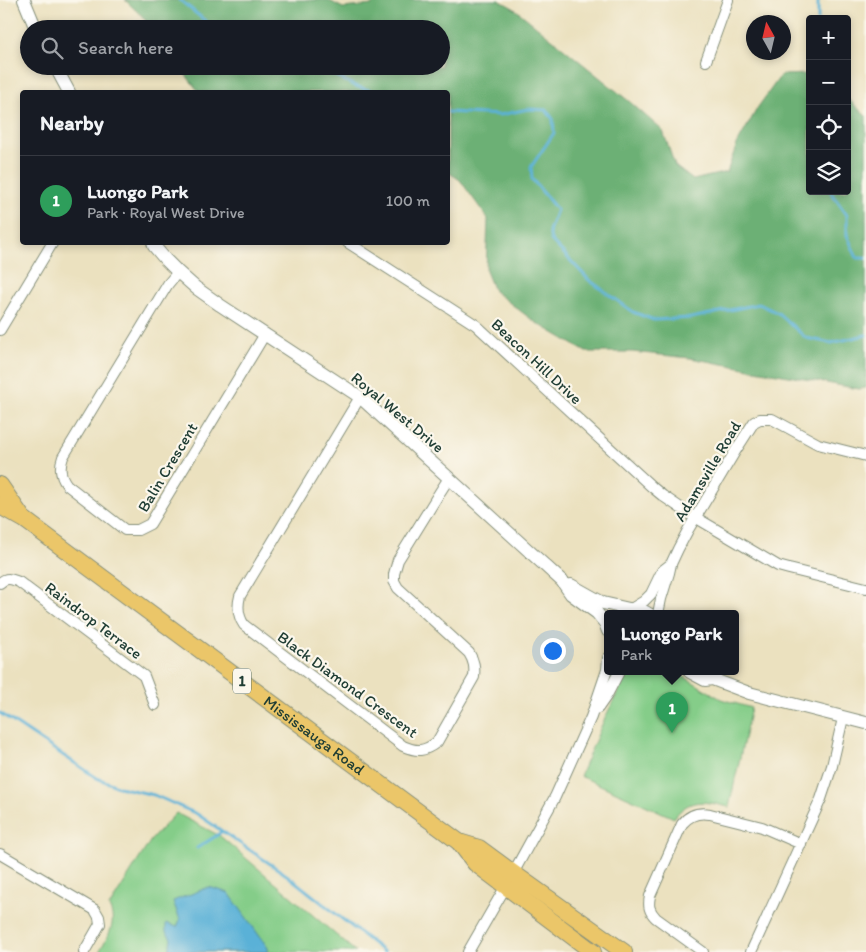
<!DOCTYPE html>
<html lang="en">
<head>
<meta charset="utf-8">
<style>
	body { margin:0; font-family:Itim,sans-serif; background:#20242c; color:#f1f3f6 }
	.controls { position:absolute; right:15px; top:15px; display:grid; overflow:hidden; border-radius:5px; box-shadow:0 2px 8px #0003 }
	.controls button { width:45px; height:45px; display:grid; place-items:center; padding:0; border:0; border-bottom:1px solid #363941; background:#171b24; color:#f1f3f6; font:25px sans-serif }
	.compass { position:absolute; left:746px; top:15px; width:45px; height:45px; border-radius:50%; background:#171b24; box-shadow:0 2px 8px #0003; rotate:352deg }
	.you { position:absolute; left:552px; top:650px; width:18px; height:18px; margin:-12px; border:4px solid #fff; border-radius:50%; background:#1a73e8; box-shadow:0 0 0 8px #1a73e833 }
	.badge { display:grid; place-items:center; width:32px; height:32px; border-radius:50%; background:#2563eb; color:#fff; font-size:16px; font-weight:700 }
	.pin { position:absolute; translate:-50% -41px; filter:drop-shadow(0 1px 2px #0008) }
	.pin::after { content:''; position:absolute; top:26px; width:18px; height:15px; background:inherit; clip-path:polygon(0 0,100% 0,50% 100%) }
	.popup { position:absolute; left:604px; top:610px; width:135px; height:65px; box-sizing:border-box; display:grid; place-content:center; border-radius:5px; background:#171b24; filter:drop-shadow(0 1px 4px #0005); font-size:16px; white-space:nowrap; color:#9ea1a6 }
	.popup b { font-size:19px; color:#f1f3f6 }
	.popup::after { content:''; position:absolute; left:50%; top:100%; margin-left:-10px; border:10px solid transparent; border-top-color:#171b24 }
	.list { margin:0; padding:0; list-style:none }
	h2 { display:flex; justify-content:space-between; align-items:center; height:65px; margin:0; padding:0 20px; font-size:21px }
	h2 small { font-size:16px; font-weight:400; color:#9ea1a6 }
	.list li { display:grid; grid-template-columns:32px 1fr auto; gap:15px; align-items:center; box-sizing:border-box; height:90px; padding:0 20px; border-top:1px solid #363941 }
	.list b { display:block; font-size:19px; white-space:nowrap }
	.list p { margin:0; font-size:16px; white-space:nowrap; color:#9ea1a6 }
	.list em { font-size:16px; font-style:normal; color:#9ea1a6 }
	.icon { flex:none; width:28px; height:28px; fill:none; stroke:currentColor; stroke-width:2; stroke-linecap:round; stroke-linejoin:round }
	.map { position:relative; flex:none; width:866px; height:952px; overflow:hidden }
	.search { position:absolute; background:#171b24; box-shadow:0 2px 8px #0003; left:20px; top:20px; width:430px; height:55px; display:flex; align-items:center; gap:12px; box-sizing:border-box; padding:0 18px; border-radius:28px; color:#9ea1a6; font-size:19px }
	.panel { position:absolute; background:#171b24; box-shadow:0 2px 8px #0003; left:20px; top:90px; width:430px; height:155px; border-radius:5px }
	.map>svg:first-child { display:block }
	.green { fill:#85cd89; stroke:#52855e }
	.forest { fill:#6cb075; stroke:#467654 }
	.water { fill:#5ab1d7; stroke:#3c7786 }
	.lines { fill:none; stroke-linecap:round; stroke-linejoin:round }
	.stream { stroke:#5ab1d7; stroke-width:3 }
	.minor-casing { stroke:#858f7a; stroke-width:12 }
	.tertiary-casing { stroke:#858f7a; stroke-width:14 }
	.primary-casing { stroke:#858f7a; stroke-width:18 }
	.minor { stroke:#fff; stroke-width:10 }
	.tertiary { stroke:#fff; stroke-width:12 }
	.primary { stroke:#ebc669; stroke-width:16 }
	.labels { text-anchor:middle; stroke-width:4.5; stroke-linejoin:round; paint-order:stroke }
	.shield { fill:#fbf7ec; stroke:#61756b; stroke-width:1 }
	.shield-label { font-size:15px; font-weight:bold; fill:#1f3d34 }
	.street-label { font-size:16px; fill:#1f3d34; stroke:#fbf7ec }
</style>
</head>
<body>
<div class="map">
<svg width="866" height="952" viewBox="0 0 866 952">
	<rect width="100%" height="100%" fill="#fbf7ec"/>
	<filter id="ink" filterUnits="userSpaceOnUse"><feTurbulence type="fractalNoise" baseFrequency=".02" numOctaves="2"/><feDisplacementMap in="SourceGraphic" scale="10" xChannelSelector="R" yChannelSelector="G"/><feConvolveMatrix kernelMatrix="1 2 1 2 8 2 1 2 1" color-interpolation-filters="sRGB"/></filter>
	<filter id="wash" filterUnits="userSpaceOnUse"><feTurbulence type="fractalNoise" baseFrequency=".0096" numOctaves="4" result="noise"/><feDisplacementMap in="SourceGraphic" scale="20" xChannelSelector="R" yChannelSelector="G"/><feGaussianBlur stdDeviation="1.12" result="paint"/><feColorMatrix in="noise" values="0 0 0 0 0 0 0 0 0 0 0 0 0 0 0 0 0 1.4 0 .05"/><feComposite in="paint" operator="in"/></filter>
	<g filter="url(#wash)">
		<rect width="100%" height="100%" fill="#ebe1bf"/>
		<!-- green -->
		<path class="green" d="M630 672H670L686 678 721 699 751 708 729 807C706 802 690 796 674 818L580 776 604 720 625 677Z
			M176 813 220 836 356 952H99C107 937 118 924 109 907L151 840Z"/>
		<!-- forest -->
		<path class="forest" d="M125 0H328L343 8 372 5 377 0H499L515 9 630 102 663 131 675 166 693 180 727 172 737 144 758 107 781 75 810 74V191H847V98L866 116V388L859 389 690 358 632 352H586L535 322 494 291 486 271 488 219 460 180 448 172V92H199L179 66H441V29H152L142 16Z"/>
		<!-- water -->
		<path class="water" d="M209 887 229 893 268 948V952H169L171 938 166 932V923L177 927 180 920 173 901Z"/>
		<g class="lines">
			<!-- stream -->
			<path class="stream" d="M180 0 215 29
				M818 0V19
				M316 66 355 86 376 92
				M448 112 500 115 528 109 546 110 553 119 554 133 531 167 532 179 557 210 549 231 551 240 589 280 633 312 654 320 691 318 759 304 778 313 806 338 831 343 866 335
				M830 191 847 215V235L857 258H866
				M0 713 97 778 119 787 154 795 197 814 288 876 384 952
				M197 848 216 836 222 831"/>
		</g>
	</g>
	<g filter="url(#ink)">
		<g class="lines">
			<defs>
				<path id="minor" d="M706 61 728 0
					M347 242 476 325 652 487 663 496 688 513 778 566 789 569 866 588
					M178 272 168 284 63 457C59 468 60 476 67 485L125 530H138L150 524 265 334
					M0 330 53 242
					M360 397 240 596C237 607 238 616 244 625L403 746C417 752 424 752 437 742L474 677C475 667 474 661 469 653L398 588 394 581V574L398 560 440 492 449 478
					M0 583C6 577 12 579 19 582L144 676 155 705
					M631 609 644 601 651 594 662 571 671 564
					M658 614 661 599 669 573 671 564 678 549 688 530 736 450 754 422 760 419H772L818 444 866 456
					M598 708 607 695 619 672
					M0 854 95 910 99 917 100 924 84 952
					M468 952 506 886 555 797 591 717 607 670 608 658
					M703 952 656 918C649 911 648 906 650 896L682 824C689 815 699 812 710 814L762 827 801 844
					M751 952 821 799 832 766 843 718"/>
				<path id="tertiary" d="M24 0 36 29
					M55 66 69 92
					M153 242 154 246 165 259 178 272 196 288 220 305 360 397 562 581 571 594 597 613 605 623 608 631
					M571 585 603 603 629 609
					M623 611C633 608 640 608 649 614
					M690 672 705 680 712 679 749 693 866 723"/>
				<g id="primary">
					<path d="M0 485 22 517"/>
					<path id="s1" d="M0 506 25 520 459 842 475 863 593 952"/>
					<path d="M459 842 479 848 513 873 624 952"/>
				</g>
			</defs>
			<!-- minor casing -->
			<use href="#minor" class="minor-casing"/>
			<!-- tertiary casing -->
			<use href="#tertiary" class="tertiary-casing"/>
			<!-- primary casing -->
			<use href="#primary" class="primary-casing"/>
			<!-- minor -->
			<use href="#minor" class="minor"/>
			<!-- tertiary -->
			<use href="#tertiary" class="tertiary"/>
			<!-- primary -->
			<use href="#primary" class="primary"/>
		</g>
	</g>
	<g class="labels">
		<!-- shield labels -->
		<rect class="shield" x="233" y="668.5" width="18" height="25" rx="4"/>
		<g class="shield-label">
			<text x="242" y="686">1</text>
		</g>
		<!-- street labels -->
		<g class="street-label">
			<text transform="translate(537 361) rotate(43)" y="6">Beacon Hill Drive</text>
			<text transform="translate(398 412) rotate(40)" y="6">Royal West Drive</text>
			<text transform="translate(167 467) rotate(-59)" y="6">Balin Crescent</text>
			<text transform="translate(707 471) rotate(-59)" y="6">Adamsville Road</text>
			<text transform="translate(94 620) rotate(37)" y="6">Raindrop Terrace</text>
			<text transform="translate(348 684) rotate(36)" y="6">Black Diamond Crescent</text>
			<text dy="6" stroke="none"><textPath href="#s1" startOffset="389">Mississauga Road</textPath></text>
		</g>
	</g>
</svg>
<div class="controls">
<button>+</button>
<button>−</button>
<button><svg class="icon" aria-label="locate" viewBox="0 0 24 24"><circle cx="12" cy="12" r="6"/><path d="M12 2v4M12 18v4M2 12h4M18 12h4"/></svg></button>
<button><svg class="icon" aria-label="layers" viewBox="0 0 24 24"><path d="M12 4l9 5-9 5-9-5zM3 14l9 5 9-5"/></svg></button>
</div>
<svg class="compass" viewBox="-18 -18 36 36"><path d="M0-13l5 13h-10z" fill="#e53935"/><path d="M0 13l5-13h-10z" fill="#9ea1a6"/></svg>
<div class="you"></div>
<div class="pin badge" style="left:672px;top:733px;background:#2e9e5b">1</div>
<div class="popup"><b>Luongo Park</b>Park</div>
<div class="search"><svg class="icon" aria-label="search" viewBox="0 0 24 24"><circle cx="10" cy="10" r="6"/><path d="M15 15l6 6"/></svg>Search here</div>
<section class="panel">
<h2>Nearby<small></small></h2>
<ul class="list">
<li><span class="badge" style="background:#2e9e5b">1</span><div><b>Luongo Park</b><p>Park · Royal West Drive</p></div><em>100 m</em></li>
</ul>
</section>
</div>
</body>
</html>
